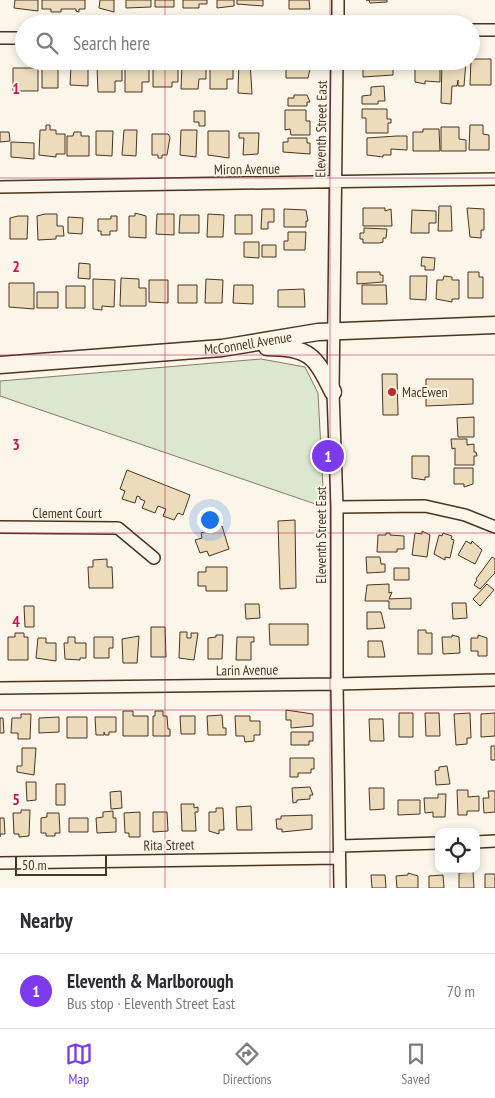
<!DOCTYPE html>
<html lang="en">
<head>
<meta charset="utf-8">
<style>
	body { margin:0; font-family:"PT Sans Narrow",sans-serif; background:#f2f2f3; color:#2b2b33 }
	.controls { position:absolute; right:15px; bottom:15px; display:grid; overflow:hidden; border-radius:10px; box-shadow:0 2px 8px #0003 }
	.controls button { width:45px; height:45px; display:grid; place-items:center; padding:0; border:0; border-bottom:1px solid #e1e1e2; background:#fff; color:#2b2b33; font:25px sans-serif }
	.scale { position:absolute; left:15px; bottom:12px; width:92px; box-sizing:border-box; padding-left:5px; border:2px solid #4a3520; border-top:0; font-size:14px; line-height:18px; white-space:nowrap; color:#4a3520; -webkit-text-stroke:4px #fbf6e9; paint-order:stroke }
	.you { position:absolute; left:209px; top:519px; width:18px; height:18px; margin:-12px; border:4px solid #fff; border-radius:50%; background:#1a73e8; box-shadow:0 0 0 8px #1a73e833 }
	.badge { display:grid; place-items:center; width:32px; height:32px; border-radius:50%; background:#7c3aed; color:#fff; font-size:16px; font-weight:700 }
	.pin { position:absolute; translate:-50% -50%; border:2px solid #fff; box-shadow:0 1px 5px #0006 }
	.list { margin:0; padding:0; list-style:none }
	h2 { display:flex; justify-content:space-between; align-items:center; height:65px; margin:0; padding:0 20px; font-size:21px }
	h2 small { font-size:16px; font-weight:400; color:#7c7c81 }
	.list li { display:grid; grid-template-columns:32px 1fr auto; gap:15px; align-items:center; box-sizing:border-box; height:75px; padding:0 20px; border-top:1px solid #e1e1e2 }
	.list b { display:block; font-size:19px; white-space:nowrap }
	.list p { margin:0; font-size:16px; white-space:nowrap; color:#7c7c81 }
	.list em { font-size:16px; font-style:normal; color:#7c7c81 }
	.icon { flex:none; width:28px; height:28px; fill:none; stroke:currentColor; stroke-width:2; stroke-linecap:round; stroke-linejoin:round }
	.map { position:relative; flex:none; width:495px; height:888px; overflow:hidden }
	.search { position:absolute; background:#fff; box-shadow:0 2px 8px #0003; left:15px; right:15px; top:15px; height:55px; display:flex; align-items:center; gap:12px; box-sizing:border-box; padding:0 18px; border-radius:28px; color:#7c7c81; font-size:19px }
	.sheet { height:140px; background:#fff }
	nav { display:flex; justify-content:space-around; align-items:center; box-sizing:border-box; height:70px; border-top:1px solid #e1e1e2; background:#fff; font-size:14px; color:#7c7c81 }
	nav a { display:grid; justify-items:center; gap:2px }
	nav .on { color:#7c3aed }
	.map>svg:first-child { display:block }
	.green { fill:#dce7d0; stroke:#887966 }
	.building { fill:#ecdcbc; stroke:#4a3520 }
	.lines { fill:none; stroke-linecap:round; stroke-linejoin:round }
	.minor-casing { stroke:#4a3520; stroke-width:14 }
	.secondary-casing { stroke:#4a3520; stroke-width:19 }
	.minor { stroke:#fbf6e9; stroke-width:11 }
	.secondary { stroke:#fbf6e9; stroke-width:16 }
	.grid { fill:none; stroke:#c2185b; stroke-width:1; stroke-opacity:0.55 }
	.poi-dot { fill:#c62828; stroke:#fbf6e9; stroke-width:2 }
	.labels { text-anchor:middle; stroke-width:4; stroke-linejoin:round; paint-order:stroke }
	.street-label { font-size:14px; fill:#4a3520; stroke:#fbf6e9 }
	.poi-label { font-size:14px; fill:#4a3520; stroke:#fbf6e9; text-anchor:start }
	.grid-label { font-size:16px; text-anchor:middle; font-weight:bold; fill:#c2185b; stroke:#fbf6e9; stroke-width:4; stroke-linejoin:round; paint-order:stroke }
</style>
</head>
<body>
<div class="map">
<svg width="495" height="888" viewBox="0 0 495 888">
	<rect width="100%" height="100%" fill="#fbf6e9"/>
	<!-- green -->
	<path class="green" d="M261 359 305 367 318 393 324 507 0 396V381Z"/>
	<!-- building -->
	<path class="building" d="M15 0H38V11L14 8Z
		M42 0H85V9H79V12L76 11V9H61V12H51V9H42Z
		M100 0H114V12L99 8Z
		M126 0H151V7L126 8Z
		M155 0H174V7H155Z
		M183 0H207V4H199V8H183Z
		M217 0H234V6L217 8Z
		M237 0H263V6L237 4Z
		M289 0H309L310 9H289Z
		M369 0H366H387V2L370 3Z
		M471 59H491V85H470Z
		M239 61H250L252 94 238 93Z
		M382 61H393V75L363 77V66H375V63Z
		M415 61H440V82L425 81V84L415 82Z
		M442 61H466L464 86H458V80L457 86H452L451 104 441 103Z
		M286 62H308V69H310L308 78H286Z
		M122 64V81H115V92H98L97 67Z
		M153 64H178V82H172V87H153Z
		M210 64 233 65V79H227V89H210Z
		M48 65H51V68H58V88H42V68H47Z
		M132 65H149V82H142V92H125V66Z
		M182 65 206 66V79H199L198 89H181Z
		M71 66 88 67V86L70 85Z
		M13 68H38V91H13Z
		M384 86 385 101H378V104H362V96L371 95V87Z
		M294 95H307L310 102H307V106H288V98H294Z
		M362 109H387V119H391V123H388V133H366V118H362Z
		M285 110H306V121H310V135H291L290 129 285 130Z
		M194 111H205V126H199V122H194Z
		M46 125H50V130H56V134H65V154H56V157L39 155 40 130H46Z
		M470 125H483V134L489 135V150H469Z
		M441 127H459V139L466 140V151H441Z
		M423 129H439L440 151H413V132H423Z
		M124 130H137L136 156 122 155Z
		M181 130H197L196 157 180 155Z
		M96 131H113L112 156 96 155Z
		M208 131H229V158L208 155Z
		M0 132H9L10 141 0 142Z
		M74 132H81V136H89V156H67V136H73Z
		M239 133H259L258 154 243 155 244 138H239Z
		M152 134H168L170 137 167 155H162V158H158V155H152Z
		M397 136H407V150L391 149V155H383V157L367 155V138Z
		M288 138H307V143H310V154L283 152V142H288Z
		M11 142 34 143V159L11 157Z
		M439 206H451L452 231H438Z
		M363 208H385V211L391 209 392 226H363Z
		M467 208 484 209V230H481V238L470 237Z
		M262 209H274V222H268V229H261Z
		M284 209 306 210 308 221H306V227H284Z
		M412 210 436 211V223H429V233H411Z
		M135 213 146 216V238L129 237V216H135Z
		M45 214H57V226H63L64 236H56V239L38 240 37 216Z
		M157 214H174V235L156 234Z
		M208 214 224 215 223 237H207Z
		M180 215H199V233H179Z
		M235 215H252V234H235Z
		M18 216H28L27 239H10V218Z
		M111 216H117V231H110V235H101V231H98V219H111Z
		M68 217 83 218 82 234 68 233Z
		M364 228 387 229 386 238H383V242L379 243H363V239H360V233H364Z
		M288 232H306L305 250H284V241H288Z
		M244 242H259V258L244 257Z
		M262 245H276V257H262Z
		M422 257 435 258 434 270H425V266H421Z
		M79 263 90 264V279L78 278Z
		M357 272H380V275H383V282L357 284Z
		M468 272H479V277H483V298H468Z
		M410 276H427L426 300 410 299Z
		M444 276 452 277V280H459V299H452V302L436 299 437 280H443Z
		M121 278 139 279V288H146V306H120Z
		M93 279 115 280 114 307 102 306V310L93 309Z
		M206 279 223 280 222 303H205Z
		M149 280H168V303L149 302Z
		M9 283H34V309L9 307Z
		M178 285H197V303H178Z
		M234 285H253V304L233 303Z
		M362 285H386L387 304H362Z
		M66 286H85V308H66Z
		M304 289 305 307H278V290Z
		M37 292H58V308H37Z
		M382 374H397L398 415H383Z
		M426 379H473V404L426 406Z
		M474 417V437H458L457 418Z
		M451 439H467V445L474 444V452H476L477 456H474V465H455V448L452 449Z
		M412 456H429V477H425V480L412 478Z
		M454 468H473V484L464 487V484H454Z
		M127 470 190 495 183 515 178 513 174 520 163 516 166 509 158 506 155 513 142 508 145 501 140 499V497L137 496 135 503 122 499 125 491 120 489Z
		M295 520 296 588 280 589 278 521Z
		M222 526 229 549 209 556 207 551 200 553 195 540 202 538 201 533Z
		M422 531 430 535 427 557 412 555 415 533 422 534Z
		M386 533H390V535L404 536V549H397V552H377L378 535H386Z
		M443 533 452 536 451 539 454 540 450 558 445 557V560L434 554 439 535 442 536Z
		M466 541 471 544 472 541 482 550 475 564 458 555Z
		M366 557H380L381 564H385V572L367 573Z
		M492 557 495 559V573L480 589 474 585 477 580 476 579Z
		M107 559V567H112L113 588H89L88 567H93V560Z
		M206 567H227V591H206V586H198V572H206Z
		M394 568H409V580H394Z
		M389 584V593L392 592 389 599 411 598V609H389V601H365L367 585Z
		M487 584 494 590 480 606 473 599Z
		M452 603H466L467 618 453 619Z
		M245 604H259L260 618 246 619Z
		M24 606H34V627H25Z
		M367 612H381L385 628 367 629Z
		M269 624H308V645H270Z
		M151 627H165L166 657H151Z
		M418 630H426V633H432V654H418Z
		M180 632H187V638H191V633H198L194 660 179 658Z
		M15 633H24V637H28V660H8V637H15Z
		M216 635H223L222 659H208V638L216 637Z
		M452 635 459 637 460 653 443 654 442 637H452Z
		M478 635 487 638V656H478V651H471V638H478Z
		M139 636 137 663H123L122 639Z
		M68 637H75V643H86V658H80V660L65 659 64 643H68Z
		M94 637H113V648H109V658H94Z
		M237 637H254V642H251V660H236Z
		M38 638H46V643H56V661L36 658Z
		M368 641H382L385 657H368Z
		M286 710 313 714V726L291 728V720H286Z
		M123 711H133V716H148V736H123Z
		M155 711H163V716H167L168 729H170V736H153V716H155Z
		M399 713H413V737H399Z
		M425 713H439L440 736H426Z
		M470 713 471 738H467V744L456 745 454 714Z
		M495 713V736L481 737V714Z
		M21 714H31L30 739H18V733H11L12 718H21Z
		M222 715 223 728H226V735H208L207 716Z
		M180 716H195V734H181Z
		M235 716H250V721H260V735H254V741L245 742 244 736H236Z
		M59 717V732L39 733V718Z
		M67 717H87V738H67Z
		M95 717H116V732H109V735H105L104 732V735H96Z
		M0 718H3L4 733H0Z
		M369 719H383L384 741H370Z
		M291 732H313V741H309V745H291Z
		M491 746H495V760H491Z
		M22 748H36L34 775 17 772V766H22Z
		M290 758H314V769H311V773H298V777H290Z
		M447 766 450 784 436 785 435 771 439 770V767Z
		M26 782H36V800L27 801Z
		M56 784H65V805H56Z
		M310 787 313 795H310V799L297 800V802L293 803 292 788Z
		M369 788H384V809L370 810Z
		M457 790H468V797L479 796V811H467V815H458Z
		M121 791 122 808 111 809 110 792Z
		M488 791H495V812L484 813 483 798H489Z
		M438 794H446L445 817H433V812L425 813 424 798H438Z
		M398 800H420V814L398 815Z
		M181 804H194V808L198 807V812H195L196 831H182Z
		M251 806 252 830H237L236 807Z
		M216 808H223L224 830H219V834L209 831V812H216Z
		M21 810H30L29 836 19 837V834H14L13 813H21Z
		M113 811V818H116V832L97 833 96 818 103 817V812Z
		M140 812V837H129V833H125L124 813Z
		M153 812H167L168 831 153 832Z
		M47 813H59L60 833H55V836H46V833H41V818L47 817Z
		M312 815V829L282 832V829H277L276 819H281V816Z
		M0 818H4L5 834H0V837Z
		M69 818H88V832H69Z
		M473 872 474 888H459V873Z
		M408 873 418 876V888H397L396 876 408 875Z
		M485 874H495V888H485Z
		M371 875H385L386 888H372Z
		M443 875 444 888H429V876Z"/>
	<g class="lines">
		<defs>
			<path id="minor" d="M338 24V0
				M471 30H495
				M0 38H24
				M337 61 333 392 337 507V684L340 888
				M0 187 495 179
				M337 507 425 506 465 515 495 527
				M0 527 118 528 154 558
				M0 688 337 684 495 680
				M476 842 495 841
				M340 846 439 843
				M0 863 339 858"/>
			<g id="secondary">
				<path d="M267 347C310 347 315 356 333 392"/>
				<path id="s1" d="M0 365 222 348 318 332 495 325"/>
			</g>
		</defs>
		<!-- minor casing -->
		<use href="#minor" class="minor-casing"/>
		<!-- secondary casing -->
		<use href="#secondary" class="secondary-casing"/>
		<!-- minor -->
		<use href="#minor" class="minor"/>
		<!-- secondary -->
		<use href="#secondary" class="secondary"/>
	</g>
	<!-- grid -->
	<path class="grid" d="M165 0V24M330 0V24M165 61V888M330 61V888M0 178H495M0 355H495M0 533H495M0 710H495"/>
	<!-- markers -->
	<circle class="poi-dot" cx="392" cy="392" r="5"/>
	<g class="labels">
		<!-- street labels -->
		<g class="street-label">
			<text transform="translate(321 129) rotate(-89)" y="5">Eleventh Street East</text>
			<text transform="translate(247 169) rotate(-1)" y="5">Miron Avenue</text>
			<text dy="5" stroke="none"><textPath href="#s1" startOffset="249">McConnell Avenue</textPath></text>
			<text x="67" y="518">Clement Court</text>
			<text transform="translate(321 535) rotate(-90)" y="5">Eleventh Street East</text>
			<text transform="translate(247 670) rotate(-1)" y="5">Larin Avenue</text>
			<text transform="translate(169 845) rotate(-1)" y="5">Rita Street</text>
		</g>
		<!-- poi labels -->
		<g class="poi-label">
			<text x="402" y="397">MacEwen</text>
		</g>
	</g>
	<g class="grid-label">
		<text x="16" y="94">1</text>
		<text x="16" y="272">2</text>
		<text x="16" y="450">3</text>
		<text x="16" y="627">4</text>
		<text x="16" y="805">5</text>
	</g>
</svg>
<div class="controls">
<button><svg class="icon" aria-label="locate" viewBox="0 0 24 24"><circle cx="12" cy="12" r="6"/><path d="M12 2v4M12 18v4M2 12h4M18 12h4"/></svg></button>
</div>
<div class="scale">50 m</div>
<div class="you"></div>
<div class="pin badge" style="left:328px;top:456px">1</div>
<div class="search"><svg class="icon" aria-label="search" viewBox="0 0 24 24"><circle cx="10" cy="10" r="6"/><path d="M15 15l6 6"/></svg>Search here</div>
</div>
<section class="sheet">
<h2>Nearby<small></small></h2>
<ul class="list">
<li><span class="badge">1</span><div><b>Eleventh &amp; Marlborough</b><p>Bus stop · Eleventh Street East</p></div><em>70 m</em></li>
</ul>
</section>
<nav>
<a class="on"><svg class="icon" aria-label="map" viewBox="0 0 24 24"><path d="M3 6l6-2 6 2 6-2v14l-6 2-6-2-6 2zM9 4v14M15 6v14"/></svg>Map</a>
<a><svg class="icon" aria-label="directions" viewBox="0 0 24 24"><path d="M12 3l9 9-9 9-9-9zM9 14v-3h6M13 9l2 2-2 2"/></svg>Directions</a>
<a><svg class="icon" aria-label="saved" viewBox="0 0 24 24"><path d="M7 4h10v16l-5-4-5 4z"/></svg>Saved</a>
</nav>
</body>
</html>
